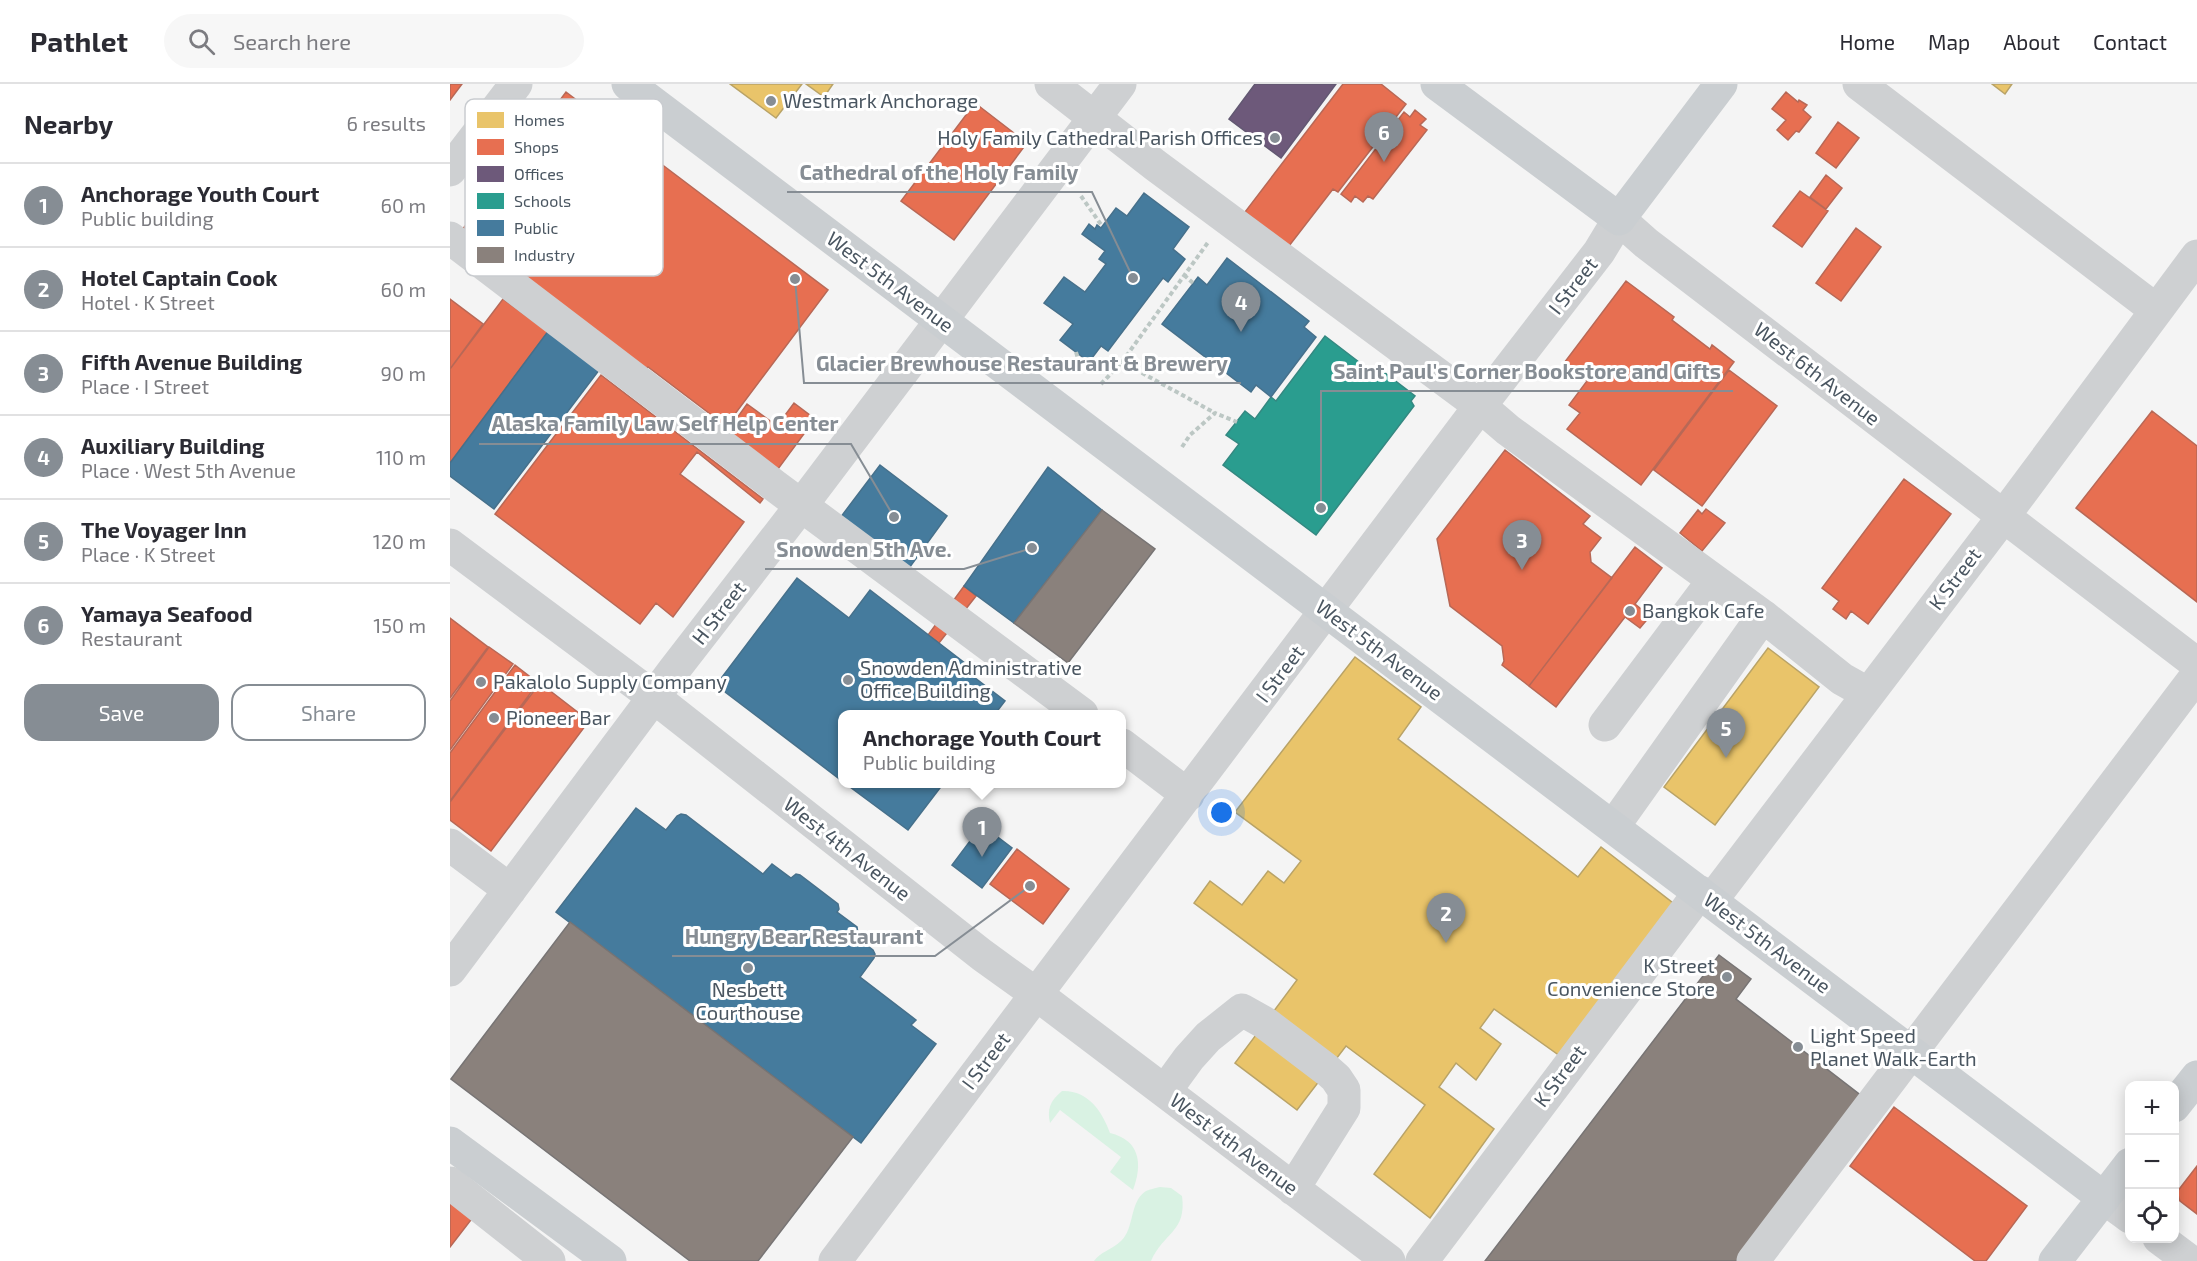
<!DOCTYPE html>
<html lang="en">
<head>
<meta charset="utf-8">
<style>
	body { margin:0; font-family:"Exo 2",sans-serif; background:#f7f7f7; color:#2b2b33 }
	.controls { position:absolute; right:18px; bottom:18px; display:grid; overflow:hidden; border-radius:12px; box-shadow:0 3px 15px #0003 }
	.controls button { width:54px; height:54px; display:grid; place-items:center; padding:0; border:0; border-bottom:2px solid #e1e1e2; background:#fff; color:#2b2b33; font:30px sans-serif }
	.you { position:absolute; left:772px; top:729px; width:21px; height:21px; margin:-15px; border:4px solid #fff; border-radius:50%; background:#1a73e8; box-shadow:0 0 0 9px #1a73e833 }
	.badge { display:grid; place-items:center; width:39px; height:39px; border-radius:50%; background:#868d94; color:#fff; font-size:20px; font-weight:700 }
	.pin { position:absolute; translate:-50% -50px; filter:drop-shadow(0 2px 3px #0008) }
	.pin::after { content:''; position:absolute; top:32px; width:21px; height:18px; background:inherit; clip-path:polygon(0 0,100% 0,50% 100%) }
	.popup { position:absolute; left:388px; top:626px; width:288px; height:78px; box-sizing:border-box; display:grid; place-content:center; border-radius:12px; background:#fff; filter:drop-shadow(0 2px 4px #0005); font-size:20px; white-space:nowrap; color:#7c7c81 }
	.popup b { font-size:22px; color:#2b2b33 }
	.popup::after { content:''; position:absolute; left:50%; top:100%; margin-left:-12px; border:12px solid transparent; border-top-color:#fff }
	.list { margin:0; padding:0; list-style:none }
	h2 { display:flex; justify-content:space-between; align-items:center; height:78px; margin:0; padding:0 24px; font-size:26px }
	h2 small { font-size:20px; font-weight:400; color:#7c7c81 }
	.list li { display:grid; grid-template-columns:39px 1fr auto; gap:18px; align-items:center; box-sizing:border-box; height:84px; padding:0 24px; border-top:2px solid #e1e1e2 }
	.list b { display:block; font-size:22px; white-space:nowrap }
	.list p { margin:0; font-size:20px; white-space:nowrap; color:#7c7c81 }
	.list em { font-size:20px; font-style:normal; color:#7c7c81 }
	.actions { display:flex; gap:12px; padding:18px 24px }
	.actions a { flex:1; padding:14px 0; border:2px solid #868d94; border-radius:18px; text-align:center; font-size:21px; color:#868d94 }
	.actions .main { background:#868d94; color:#fff }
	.icon { flex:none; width:33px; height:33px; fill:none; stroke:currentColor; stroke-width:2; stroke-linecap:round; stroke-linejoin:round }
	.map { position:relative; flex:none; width:1747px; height:1177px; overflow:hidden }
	header { display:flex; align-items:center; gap:36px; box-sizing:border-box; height:84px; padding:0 30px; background:#fff; border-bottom:2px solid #e1e1e2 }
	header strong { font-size:28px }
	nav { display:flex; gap:33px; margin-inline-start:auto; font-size:21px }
	.search { width:420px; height:54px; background:#f7f7f7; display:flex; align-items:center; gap:15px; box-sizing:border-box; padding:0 21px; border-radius:33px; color:#7c7c81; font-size:22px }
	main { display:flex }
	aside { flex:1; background:#fff }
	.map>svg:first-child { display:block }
	.green { fill:#d9f2e3 }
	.homes { fill:#e9c46a; stroke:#b9a367; stroke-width:1.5 }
	.shops { fill:#e76f51; stroke:#b86856; stroke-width:1.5 }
	.offices { fill:#6d597a; stroke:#625872; stroke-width:1.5 }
	.schools { fill:#2a9d8f; stroke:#348881; stroke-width:1.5 }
	.public { fill:#457b9d; stroke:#46708b; stroke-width:1.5 }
	.industry { fill:#8a817c; stroke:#777474; stroke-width:1.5 }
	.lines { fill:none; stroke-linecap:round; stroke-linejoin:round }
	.path { stroke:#bcc7c4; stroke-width:4; stroke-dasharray:4.5 3; stroke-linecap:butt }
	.minor { stroke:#ced0d2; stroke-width:33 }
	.major { stroke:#caced1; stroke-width:33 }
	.poi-dot { fill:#868d94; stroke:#fff; stroke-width:2 }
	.labels { text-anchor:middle; stroke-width:6; stroke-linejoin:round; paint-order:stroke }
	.poi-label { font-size:20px; fill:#4a5661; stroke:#fff; text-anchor:start }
	.street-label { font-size:20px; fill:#4a5661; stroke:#fff }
	.key { fill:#fff; stroke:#c9ccd0; stroke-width:1.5 }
	.key-label { font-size:16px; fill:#4a5661 }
	.leader { fill:none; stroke:#868d94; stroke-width:2 }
	.callout-dot { fill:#868d94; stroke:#fff; stroke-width:2 }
	.callout-label { font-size:21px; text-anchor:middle; font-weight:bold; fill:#868d94; stroke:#fff; stroke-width:6; stroke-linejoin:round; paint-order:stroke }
</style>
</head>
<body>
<header>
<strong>Pathlet</strong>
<div class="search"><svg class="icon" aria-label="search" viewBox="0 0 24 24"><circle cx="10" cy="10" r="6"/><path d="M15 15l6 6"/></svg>Search here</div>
<nav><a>Home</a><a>Map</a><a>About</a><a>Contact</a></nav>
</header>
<main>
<aside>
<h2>Nearby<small>6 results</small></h2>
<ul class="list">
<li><span class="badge">1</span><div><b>Anchorage Youth Court</b><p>Public building</p></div><em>60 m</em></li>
<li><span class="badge">2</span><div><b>Hotel Captain Cook</b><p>Hotel · K Street</p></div><em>60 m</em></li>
<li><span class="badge">3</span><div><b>Fifth Avenue Building</b><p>Place · I Street</p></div><em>90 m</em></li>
<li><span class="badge">4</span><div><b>Auxiliary Building</b><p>Place · West 5th Avenue</p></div><em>110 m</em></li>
<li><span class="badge">5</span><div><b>The Voyager Inn</b><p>Place · K Street</p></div><em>120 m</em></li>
<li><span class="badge">6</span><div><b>Yamaya Seafood</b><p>Restaurant</p></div><em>150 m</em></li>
</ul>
<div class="actions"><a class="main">Save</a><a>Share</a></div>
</aside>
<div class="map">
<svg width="1747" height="1177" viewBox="0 0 1747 1177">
	<rect width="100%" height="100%" fill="#f4f4f4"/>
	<!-- green -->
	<path class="green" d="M612 1007C638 1006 652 1027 660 1049 690 1056 693 1080 683 1106L660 1088 671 1073 610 1026 600 1039C597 1025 600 1017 612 1007Z
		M710 1103 721 1104 732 1112C737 1148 713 1149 701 1177H644C650 1168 663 1165 671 1157 685 1144 679 1118 696 1107 700 1105 706 1104 710 1103Z"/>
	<!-- homes -->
	<path class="homes" d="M280 0H352L326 34Z
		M356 0H383L374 13Z
		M1542 0H1562L1555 10Z
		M1318 564 1369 603 1265 741 1214 703Z
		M905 573 971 623 948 655 1128 793 1151 763 1223 819 1110 972 1044 925 1030 944 1051 960 1026 996 1006 979 989 1003 1044 1045 980 1134 924 1090 975 1021 896 962 847 1026 785 979 847 896 744 819 760 797 792 821 818 787 834 799 851 777 785 728Z"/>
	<!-- shops -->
	<path class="shops" d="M0 0H12L0 16Z
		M893 0H931L956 20 888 108 883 105 839 162 795 128Z
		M116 8 378 206 276 342 198 283 193 289 62 190 81 166 27 126Z
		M1336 8 1348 18 1349 16 1357 21 1353 26 1361 33 1349 48 1346 47 1338 56 1327 46 1336 36 1322 25Z
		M525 19 577 59 504 156 451 117Z
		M965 26 976 35 970 41 977 46 923 115 918 112 913 118 905 112 901 118 891 110 954 28 960 33Z
		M1388 38 1409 54 1386 84 1366 69Z
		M1376 91 1392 104 1376 125 1360 113Z
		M1350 107 1378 127 1352 163 1323 142Z
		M27 126 81 166 62 190 9 150Z
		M1406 144 1431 163 1391 217 1366 199Z
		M1176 197 1224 233 1222 236 1260 265 1262 261 1284 278 1191 401 1117 345 1130 329 1119 321 1137 297 1114 279Z
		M0 215 33 240 0 285Z
		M53 215 98 248 0 379V285Z
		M1279 286 1327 322 1252 422 1204 386Z
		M151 291 313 415 310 419 247 368 230 390 294 438 223 533 206 519 190 540 45 430Z
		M344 319 365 335 328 385 277 348 297 320 327 342Z
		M1702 327 1747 362V518L1626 424Z
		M1055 366 1140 432 1133 440 1151 454 1140 468 1141 478 1162 494 1079 602 1052 581 1054 577 1052 562 1000 522 987 455Z
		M1454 395 1501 430 1418 540 1401 527 1396 535 1383 525 1389 517 1372 504Z
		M1256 425 1275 439 1252 467 1230 449 1248 426 1252 430Z
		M1185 463 1212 484 1185 520 1200 532 1190 544 1175 533 1106 623 1079 602Z
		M514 502 526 512 489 559 478 551Z
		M0 534 38 563 0 614Z
		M39 563 63 580 0 666V617Z
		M65 581 88 599 0 717V669Z
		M90 599 139 637 41 767 0 736V718Z
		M567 765 619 805 593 840 540 800Z
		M1444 1023 1577 1122 1536 1177H1525L1400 1082Z
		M1747 1082V1130L1730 1117 1727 1108Z
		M0 1113 24 1132 0 1163Z"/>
	<!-- offices -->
	<path class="offices" d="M805 0H886L831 74 779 35Z"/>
	<!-- schools -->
	<path class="schools" d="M875 252 922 288 926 282 965 312 961 317 964 322 866 451 773 381 789 360 776 351 795 327 805 335 821 313 826 317Z"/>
	<!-- public -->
	<path class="public" d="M694 109 739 143 723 165 735 175 718 198 713 194 658 267 651 262 639 278 610 256 623 240 594 219 614 193 635 208 656 180 649 175 655 167 632 150 639 140 645 145 647 141 651 144 666 124 677 132Z
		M777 174 859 237 854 243 866 253 821 313 806 301 801 308 712 240 748 193 757 201Z
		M102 242 153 281 44 425 0 392V379Z
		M430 381 497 432 457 487 390 434Z
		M598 383 652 426 564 539 514 502Z
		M347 494 399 534 420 506 524 586 520 590 555 617 545 630H392V697L266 601Z
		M396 700H493L458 746Z
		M186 724 216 746 227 732 231 730 236 731 313 790 322 780 341 794 346 790 350 791 388 820 389 825 387 828 407 843 408 850 406 853 423 866 425 870 424 874 410 893 466 936 461 941 486 960 411 1059 106 828Z
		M532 741 562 764 532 804 502 781Z"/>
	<!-- industry -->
	<path class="industry" d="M652 426 705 465 618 579 564 539Z
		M120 838 403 1053 308 1177H240L1 995Z
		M1269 871 1301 895 1286 915 1413 1013 1287 1177H1035Z"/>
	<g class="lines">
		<!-- path -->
		<path class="path" d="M631 112 652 142
			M734 191 743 199
			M626 268 631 284
			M672 278 765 329
			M651 300 672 278 759 157
			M732 363 740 351 765 329 787 338"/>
		<!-- minor -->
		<path class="minor" d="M601 0 705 81 1030 322 1058 346 1313 532 1392 595 1417 609
			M1409 0 1706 226
			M0 86 66 0
			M0 154 325 402 632 630
			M0 461 205 614 532 871 586 910 939 1177
			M1155 641 1263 497
			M672 661 738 711
			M1163 743 1313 532
			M0 761 60 806
			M1261 817 1553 433 1747 172
			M0 886 224 586 351 422 670 0
			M715 1007 739 974 758 953 792 926 815 939 877 986 886 994 894 1006V1024L843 1105
			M0 1099 99 1177
			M1654 1114 1680 1133
			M1709 1154 1740 1177
			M385 1177 1030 322 1149 168 1169 135 1196 159 1747 580
			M972 1177 1250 808
			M1303 1177 1747 591"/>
		<!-- major -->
		<path class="major" d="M178 0 1654 1114
			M987 0 1169 135 1271 0
			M1724 1022 1747 993
			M0 1059 160 1177
			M1605 1177 1680 1080"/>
	</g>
	<!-- markers -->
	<g class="poi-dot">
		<circle cx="321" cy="17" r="6"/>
		<circle cx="825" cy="54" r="6"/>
		<circle cx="1180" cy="527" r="6"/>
		<circle cx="398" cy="596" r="6"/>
		<circle cx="31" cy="598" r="6"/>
		<circle cx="44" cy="634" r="6"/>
		<circle cx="298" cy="884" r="6"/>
		<circle cx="1277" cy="893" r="6"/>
		<circle cx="1348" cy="963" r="6"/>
	</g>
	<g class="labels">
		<!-- poi labels -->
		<g class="poi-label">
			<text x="333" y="24">Westmark Anchorage</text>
			<text x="813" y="61" text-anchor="end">Holy Family Cathedral Parish Offices</text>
			<text x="1192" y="534">Bangkok Cafe</text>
			<text x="410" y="591">Snowden Administrative<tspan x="410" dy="23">Office Building</tspan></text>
			<text x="43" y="605">Pakalolo Supply Company</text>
			<text x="56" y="641">Pioneer Bar</text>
			<text x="1265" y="889" text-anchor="end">K Street<tspan x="1265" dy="23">Convenience Store</tspan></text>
			<text x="298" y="913" text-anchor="middle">Nesbett<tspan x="298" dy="23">Courthouse</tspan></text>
			<text x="1360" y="959">Light Speed<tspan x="1360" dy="23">Planet Walk-Earth</tspan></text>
		</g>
		<!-- street labels -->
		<g class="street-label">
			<text transform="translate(440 198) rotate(37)" y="7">West 5th Avenue</text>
			<text transform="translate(1123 202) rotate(-52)" y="7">I Street</text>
			<text transform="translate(1367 290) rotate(38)" y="7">West 6th Avenue</text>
			<text transform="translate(1505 495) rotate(-53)" y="7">K Street</text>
			<text transform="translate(269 529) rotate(-52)" y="7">H Street</text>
			<text transform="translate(929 566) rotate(37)" y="7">West 5th Avenue</text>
			<text transform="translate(830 590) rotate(-53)" y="7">I Street</text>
			<text transform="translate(397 765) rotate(38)" y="7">West 4th Avenue</text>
			<text transform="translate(1317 859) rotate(37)" y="7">West 5th Avenue</text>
			<text transform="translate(536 977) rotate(-53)" y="7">I Street</text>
			<text transform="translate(1110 992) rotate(-53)" y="7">K Street</text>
			<text transform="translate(784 1060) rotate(37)" y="7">West 4th Avenue</text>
		</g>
	</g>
	<!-- legend -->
	<rect x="15" y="15" width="198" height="177" rx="9" class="key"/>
	<rect x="27" y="28" width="27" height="16" fill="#e9c46a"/>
	<rect x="27" y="55" width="27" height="16" fill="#e76f51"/>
	<rect x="27" y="82" width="27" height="16" fill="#6d597a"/>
	<rect x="27" y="109" width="27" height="16" fill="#2a9d8f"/>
	<rect x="27" y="136" width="27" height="16" fill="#457b9d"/>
	<rect x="27" y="163" width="27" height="16" fill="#8a817c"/>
	<g class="key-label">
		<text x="64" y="42">Homes</text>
		<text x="64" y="69">Shops</text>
		<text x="64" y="96">Offices</text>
		<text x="64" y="123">Schools</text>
		<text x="64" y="150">Public</text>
		<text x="64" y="177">Industry</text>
	</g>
	<!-- callouts -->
	<path class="leader" d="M683 194L642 108H337M345 195L354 299H791M871 424L871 307H1283M444 433L401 360H29M582 464L514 485H315M580 802L485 872H222"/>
	<g class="callout-dot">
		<circle cx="683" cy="194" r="6"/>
		<circle cx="345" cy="195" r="6"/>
		<circle cx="871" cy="424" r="6"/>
		<circle cx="444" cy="433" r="6"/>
		<circle cx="582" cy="464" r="6"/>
		<circle cx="580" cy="802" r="6"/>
	</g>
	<g class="callout-label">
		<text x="489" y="96">Cathedral of the Holy Family</text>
		<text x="572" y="287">Glacier Brewhouse Restaurant &amp; Brewery</text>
		<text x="1077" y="295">Saint Paul's Corner Bookstore and Gifts</text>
		<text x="215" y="347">Alaska Family Law Self Help Center</text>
		<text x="414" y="473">Snowden 5th Ave.</text>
		<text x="354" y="860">Hungry Bear Restaurant</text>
	</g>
</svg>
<div class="controls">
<button>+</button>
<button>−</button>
<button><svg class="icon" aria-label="locate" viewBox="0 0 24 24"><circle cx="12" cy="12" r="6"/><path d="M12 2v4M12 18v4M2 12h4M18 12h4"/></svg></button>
</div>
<div class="you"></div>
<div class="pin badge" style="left:532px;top:773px">1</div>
<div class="popup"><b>Anchorage Youth Court</b>Public building</div>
<div class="pin badge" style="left:996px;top:859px">2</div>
<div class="pin badge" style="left:1072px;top:486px">3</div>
<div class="pin badge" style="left:791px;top:248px">4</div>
<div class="pin badge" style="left:1276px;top:674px">5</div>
<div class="pin badge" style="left:934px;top:78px">6</div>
</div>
</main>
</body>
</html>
